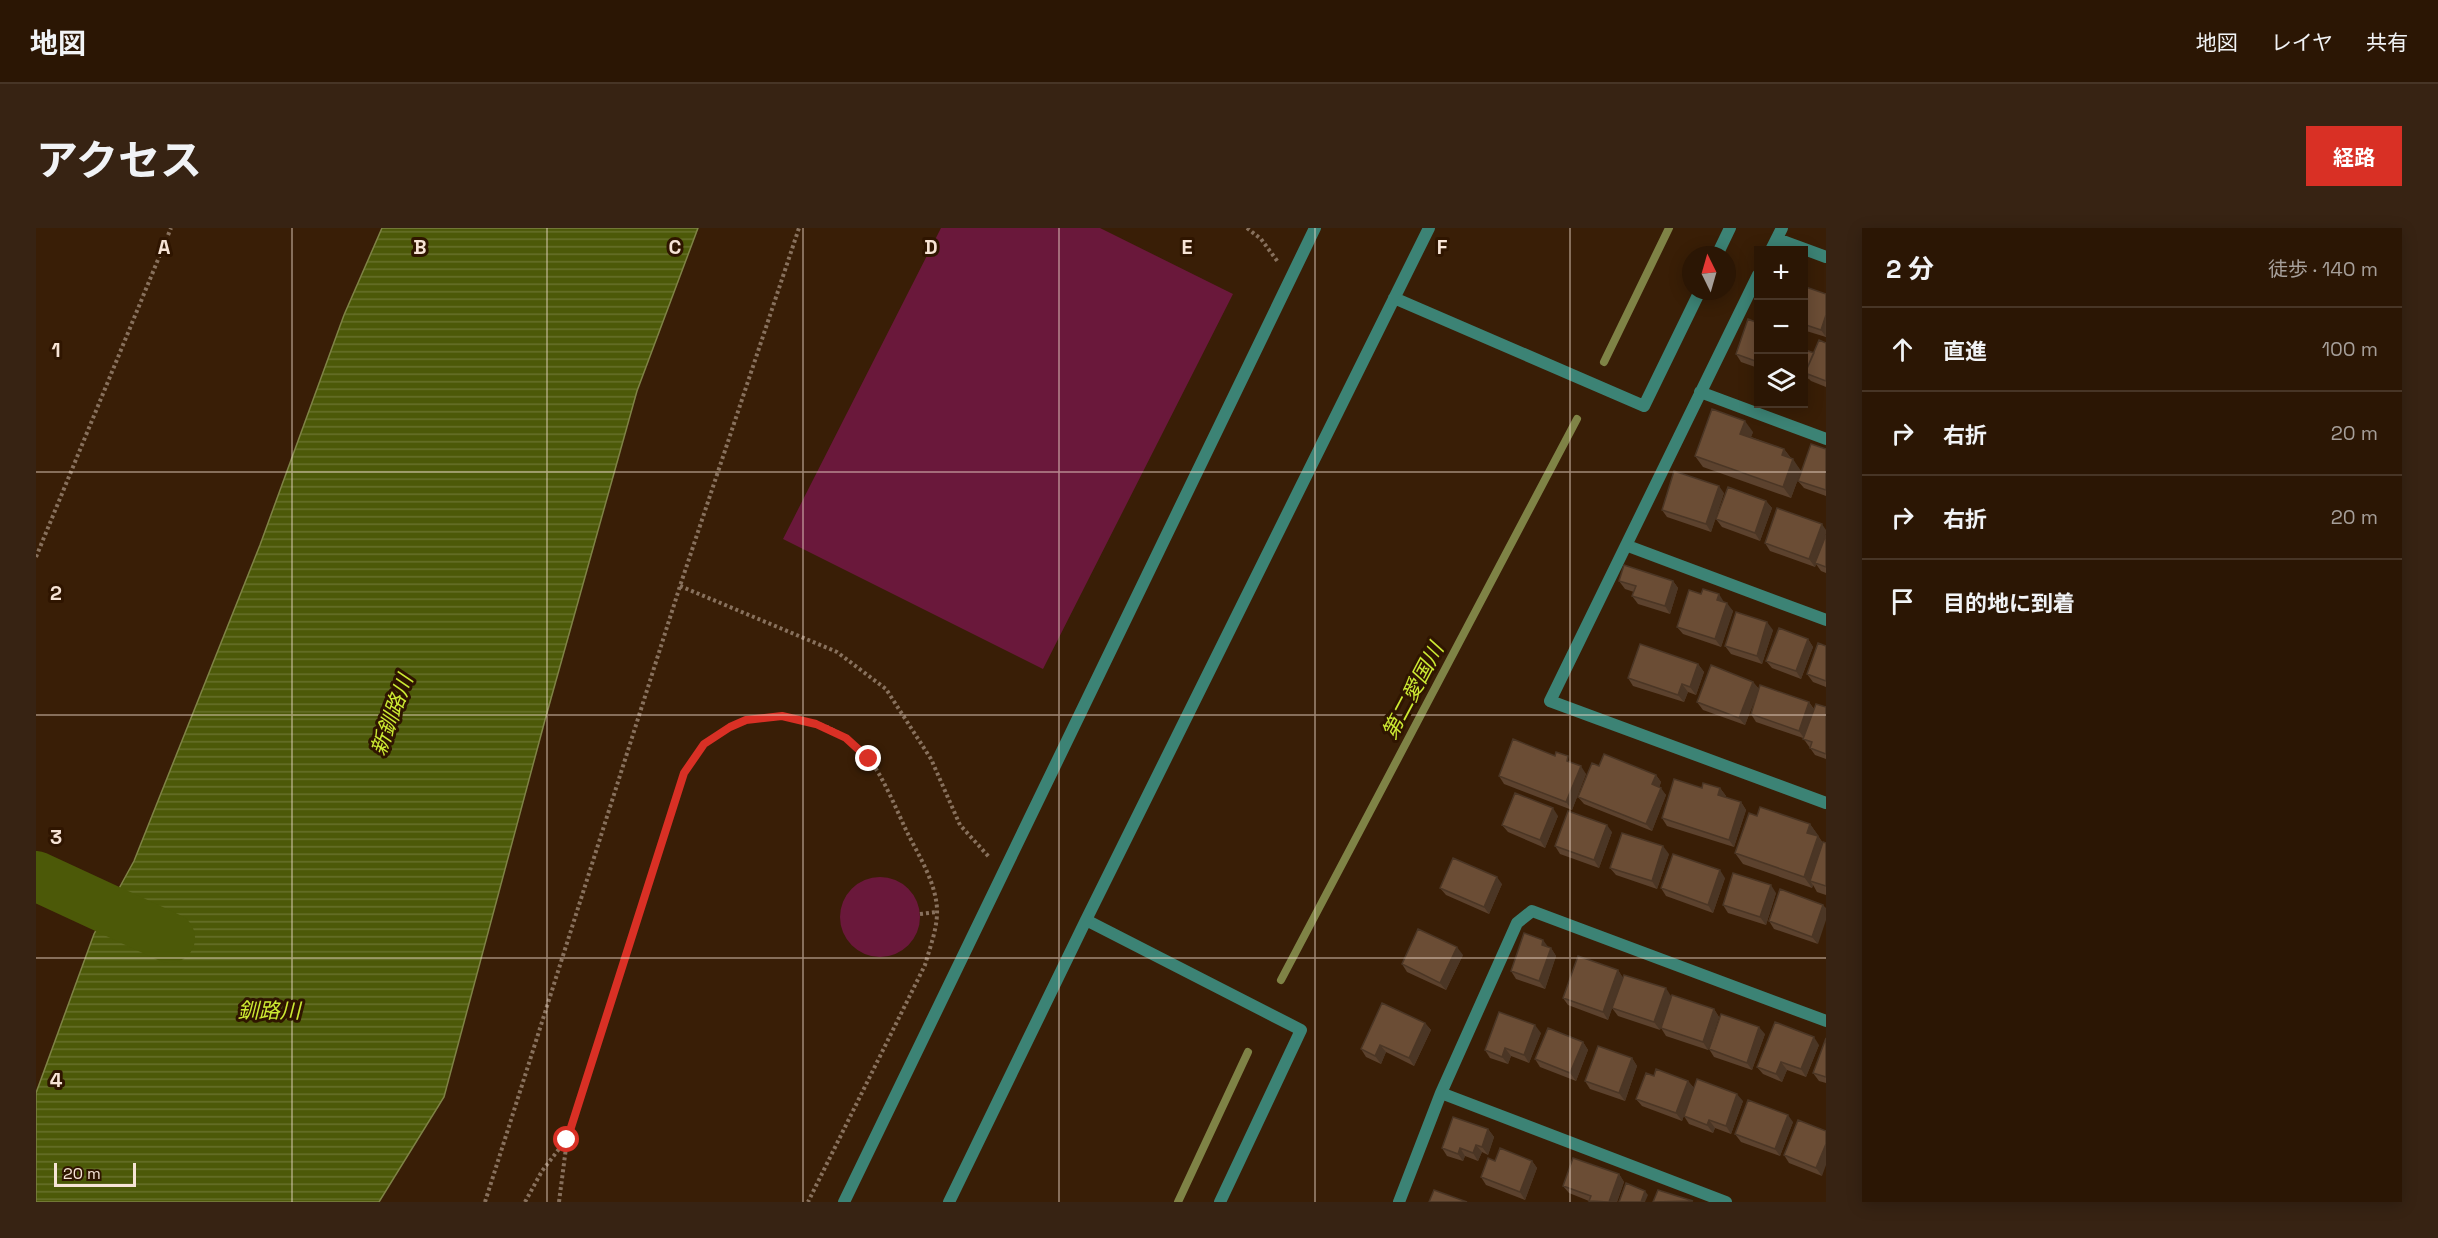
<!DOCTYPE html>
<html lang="ja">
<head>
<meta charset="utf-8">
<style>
	body { margin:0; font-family:"Space Grotesk","Noto Sans JP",sans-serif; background:#372313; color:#f1f3f6 }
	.controls { position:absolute; right:18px; top:18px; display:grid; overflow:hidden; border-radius:0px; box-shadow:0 3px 15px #0003 }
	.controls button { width:54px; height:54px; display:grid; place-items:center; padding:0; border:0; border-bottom:2px solid #473526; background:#2b1604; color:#f1f3f6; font:30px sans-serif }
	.compass { position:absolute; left:1646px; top:18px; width:54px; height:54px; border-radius:50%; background:#2b1604; box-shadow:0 3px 15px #0003; rotate:355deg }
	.scale { position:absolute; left:18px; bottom:15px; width:82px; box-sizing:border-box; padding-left:6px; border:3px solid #f7e4d6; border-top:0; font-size:16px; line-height:21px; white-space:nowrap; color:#f7e4d6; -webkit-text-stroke:4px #2f1500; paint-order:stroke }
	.stop { position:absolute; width:18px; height:18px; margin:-14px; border:4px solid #d93025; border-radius:50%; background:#fff }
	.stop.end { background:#d93025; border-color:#fff; box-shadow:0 2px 6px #0008 }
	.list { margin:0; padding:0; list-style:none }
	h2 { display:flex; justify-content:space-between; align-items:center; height:78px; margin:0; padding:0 24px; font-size:26px }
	h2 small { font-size:20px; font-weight:400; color:#a69f9a }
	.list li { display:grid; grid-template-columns:39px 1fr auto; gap:18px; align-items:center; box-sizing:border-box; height:84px; padding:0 24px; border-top:2px solid #473526 }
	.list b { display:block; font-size:22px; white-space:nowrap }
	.list em { font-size:20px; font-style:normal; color:#a69f9a }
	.icon { flex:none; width:33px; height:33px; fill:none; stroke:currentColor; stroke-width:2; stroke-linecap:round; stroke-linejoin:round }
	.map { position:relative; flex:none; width:1790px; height:974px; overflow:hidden; border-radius:0px }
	header { display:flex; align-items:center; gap:36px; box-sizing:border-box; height:84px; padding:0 30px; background:#2b1604; border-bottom:2px solid #473526 }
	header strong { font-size:28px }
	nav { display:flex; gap:33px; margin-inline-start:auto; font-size:21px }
	.intro { display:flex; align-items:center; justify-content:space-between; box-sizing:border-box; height:144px; padding:0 36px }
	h1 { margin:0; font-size:42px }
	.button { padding:15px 27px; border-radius:0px; background:#d93025; color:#fff; font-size:21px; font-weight:700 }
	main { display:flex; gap:36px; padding:0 36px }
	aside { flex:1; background:#2b1604; border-radius:0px; box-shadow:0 3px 15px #0003 }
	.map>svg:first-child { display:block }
	.green { fill:#6a183b }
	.water { fill:url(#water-rules); stroke:#7f8346; stroke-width:1.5 }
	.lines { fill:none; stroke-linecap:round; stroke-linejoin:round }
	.stream { stroke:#7f8346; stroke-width:8 }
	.river { stroke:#4c5908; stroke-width:50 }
	.path { stroke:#88715d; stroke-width:4; stroke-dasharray:3 3; stroke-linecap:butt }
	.service { stroke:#3c8375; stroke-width:12 }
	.minor { stroke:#3c8375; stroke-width:12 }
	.wall { fill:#5c422e }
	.shaded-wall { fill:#4b3625 }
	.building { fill:#6b4d35; stroke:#4b3625; stroke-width:1.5 }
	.route { stroke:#d93025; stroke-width:8 }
	.grid { fill:none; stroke:#f7e4d6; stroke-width:1.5; stroke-opacity:0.55 }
	.labels { text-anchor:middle; stroke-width:6; stroke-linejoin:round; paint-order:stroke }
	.water-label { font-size:21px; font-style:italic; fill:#cdeb33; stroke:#2f1500 }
	.grid-label { font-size:20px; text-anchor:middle; font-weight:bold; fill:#f7e4d6; stroke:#2f1500; stroke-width:6; stroke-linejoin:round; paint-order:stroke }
</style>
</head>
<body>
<header>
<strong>地図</strong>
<nav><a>地図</a><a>レイヤ</a><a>共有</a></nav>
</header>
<div class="intro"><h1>アクセス</h1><a class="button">経路</a></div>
<main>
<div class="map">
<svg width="1790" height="974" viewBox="0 0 1790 974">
	<defs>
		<pattern id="water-rules" width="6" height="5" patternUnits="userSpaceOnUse" patternTransform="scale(1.5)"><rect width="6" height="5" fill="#4c5908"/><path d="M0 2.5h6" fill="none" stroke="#67712b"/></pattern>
	</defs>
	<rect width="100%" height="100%" fill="#391e06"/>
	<!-- green -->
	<path class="green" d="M905 0H1064L1197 66 1007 441 747 311Z
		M804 689a40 40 0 1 1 80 0a40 40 0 1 1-80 0Z"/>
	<!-- water -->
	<path class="water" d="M346 0H662L601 163 509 492 408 869 343 974H0V865L58 706 98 633 224 317 308 87Z"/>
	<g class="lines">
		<!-- stream -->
		<path class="stream" d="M1568 134 1633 0
			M1245 752 1541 191
			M1142 974 1212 824"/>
		<!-- river -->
		<path class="river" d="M0 648 134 710"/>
		<!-- path -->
		<path class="path" d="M1211 0 1225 11 1242 34
			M0 329 135 0
			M644 358 801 424 850 461 895 531 924 597 954 630
			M884 686 901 684
			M449 974 644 358 763 0
			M489 974 506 943 530 912
			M523 974 531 912 648 545C655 535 661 522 669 515 716 476 795 482 833 531 848 550 860 581 871 604 883 628 899 653 901 680 902 699 894 719 889 737L772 974"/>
		<!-- service -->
		<path class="service" d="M808 974 1279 0"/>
		<!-- minor -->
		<path class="minor" d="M1741 11 1790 29
			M1735 22 1746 0
			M1681 27 1694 0
			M1722 47 1514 473 1790 575
			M1358 70 1608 178 1664 63
			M1664 164 1790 211
			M1592 318 1790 392
			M1050 692 1265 802 1184 974
			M1405 865 1481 695 1496 683 1790 793
			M913 974 1050 692 1393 0
			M1363 974 1405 865 1690 974"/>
	</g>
	<!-- wall -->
	<path class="wall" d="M1767 58 1790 66V109L1767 102Z
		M1722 95V140L1705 134 1700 126Z
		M1790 115V159L1775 153 1773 151 1767 149V121L1778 125Z
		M1717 204 1715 209 1748 221 1765 243 1755 270 1667 239 1659 228Z
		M1790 221V268L1768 260 1762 253Z
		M1688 265 1675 304 1631 289 1626 282Z
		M1730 273 1736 280 1724 313 1686 299 1680 291Z
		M1790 307V345L1785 343 1780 336 1779 339 1734 323 1729 315Z
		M1583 353H1637L1642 360 1634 386 1602 376 1596 368 1598 364 1589 361Z
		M1688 374 1697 383 1685 419 1647 406 1641 399Z
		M1737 402 1726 436 1695 426 1689 418Z
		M1772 411 1777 419 1765 451 1736 440 1730 433Z
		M1790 418V459L1777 454 1771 446Z
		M1662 436 1668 444 1660 467 1652 464 1648 474 1597 458 1592 450Z
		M1717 454 1723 461 1709 497 1667 482 1661 474Z
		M1773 474 1778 481 1790 479V531L1779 527 1767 510 1720 494 1715 486Z
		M1537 535 1550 546 1536 582 1468 556 1463 548Z
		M1563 538 1620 547 1625 554 1623 559 1630 567 1616 603 1548 576 1542 569Z
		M1666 560H1684L1690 568 1689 569 1705 574 1710 582 1698 619 1631 598 1626 590Z
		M1522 588 1509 620 1472 604 1466 597Z
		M1721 588 1774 596 1787 615H1790V667L1781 664 1777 657 1776 660 1707 636 1699 625Z
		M1576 604 1563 640 1524 626 1519 618Z
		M1633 626 1621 661 1580 647 1574 640Z
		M1689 650 1677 685 1630 668 1625 660Z
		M1466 656 1453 686 1410 667 1404 660Z
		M1744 661 1782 716 1738 701 1733 693Z
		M1740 665 1730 697 1692 685 1687 677Z
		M1512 719 1515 720 1520 728 1509 761 1480 751 1475 743Z
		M1427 727 1410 762 1371 744 1366 736Z
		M1582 742 1587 750 1635 768 1624 802 1582 788 1576 780 1577 777 1572 792 1532 777 1527 770Z
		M1678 781 1683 789 1672 822 1630 808 1625 800Z
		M1389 795 1395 802 1378 838 1350 824 1345 836 1330 829 1325 821Z
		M1505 805 1493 835 1475 828 1472 836 1454 830 1449 822Z
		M1729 806 1716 842 1678 829 1673 821Z
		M1790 810V855L1783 853 1777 845Z
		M1547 814 1552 822 1540 853 1504 839 1499 831Z
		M1783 817 1770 849 1751 842 1746 854 1727 846 1721 839Z
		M1596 830 1601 838 1589 873 1554 861 1549 853Z
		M1618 848 1652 853 1658 860 1646 893 1606 878 1600 871Z
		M1707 873 1695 906 1679 900 1677 905 1653 896 1648 888Z
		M1762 892 1786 948 1753 935 1748 927Z
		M1757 894 1744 928 1705 914 1699 906Z
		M1452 901 1458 909 1452 927 1446 924 1442 933 1429 928 1427 933 1411 928 1406 920Z
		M1496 933 1501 940 1489 972 1450 957 1445 949Z
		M1583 946 1588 954 1581 974H1553V973L1533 965 1527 958Z"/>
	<!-- shaded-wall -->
	<path class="shaded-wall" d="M1790 87V109L1785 102Z
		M1709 193 1717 204 1712 217 1704 206Z
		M1748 221 1756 232 1746 227Z
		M1757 231 1765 243 1755 270 1747 259Z
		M1683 258 1688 265 1675 304 1670 296Z
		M1730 273 1736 280 1724 313 1719 305Z
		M1786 296 1790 302V306L1779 339 1773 331Z
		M1637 353 1642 360 1634 386 1629 378Z
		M1683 366 1688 374 1681 372Z
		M1691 375 1697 383 1685 419 1679 411Z
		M1731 394 1737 402 1726 436 1721 428Z
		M1772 411 1777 419 1765 451 1760 443Z
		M1662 436 1668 444 1660 467 1654 459Z
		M1717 454 1723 461 1709 497 1703 490Z
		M1646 456 1652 464 1648 474 1642 467Z
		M1773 474 1778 482 1768 510 1763 503Z
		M1545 538 1550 546 1536 582 1530 574Z
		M1620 547 1625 554 1622 564 1616 556Z
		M1625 560 1630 567 1616 603 1610 596Z
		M1684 560 1690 568 1688 575 1682 567Z
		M1705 574 1710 582 1698 619 1693 612Z
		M1517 580 1522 588 1509 620 1504 612Z
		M1774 596 1782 607 1779 616 1771 605Z
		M1571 597 1576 604 1563 640 1558 632Z
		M1782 608 1790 620 1774 653 1777 657 1776 660 1768 649Z
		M1627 618 1633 626 1621 661 1616 653Z
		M1684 642 1689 650 1677 685 1672 677Z
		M1461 649 1466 656 1453 686 1448 679Z
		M1735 657 1740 665 1730 697 1724 689Z
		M1787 677 1790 680V692L1782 716 1776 709Z
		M1507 712 1513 720 1506 717Z
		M1421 719 1427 727 1410 762 1404 755Z
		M1515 720 1520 728 1509 761 1503 753Z
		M1582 742 1587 750 1572 792 1567 784Z
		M1630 760 1635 768 1624 802 1618 794Z
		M1678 781 1683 789 1672 822 1667 814Z
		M1389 795 1395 802 1378 838 1373 830Z
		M1499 797 1505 805 1493 835 1488 827Z
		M1723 799 1729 806 1716 842 1711 835Z
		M1778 809 1783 817 1770 849 1765 841Z
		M1547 814 1552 822 1540 853 1534 845Z
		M1344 817 1350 824 1345 836 1339 828Z
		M1469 820 1475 828 1472 836 1466 829Z
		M1596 830 1601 838 1589 873 1583 865Z
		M1745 834 1751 842 1746 854 1740 846Z
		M1652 853 1658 860 1646 893 1640 885Z
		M1701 866 1707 873 1695 906 1690 898Z
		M1752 887 1757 894 1744 928 1739 921Z
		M1673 892 1679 900 1677 905 1671 897Z
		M1452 901 1458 909 1452 927 1446 919Z
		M1790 916V937L1786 948 1780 940Z
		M1440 917 1446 924 1442 933 1437 925Z
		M1424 920 1429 928 1427 933 1422 926Z
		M1496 933 1501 940 1489 972 1484 964Z
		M1583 946 1588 954 1581 974H1573Z
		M1609 963 1612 967 1609 974H1605Z"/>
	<!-- building -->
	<path class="building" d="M1767 58 1790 66V87L1785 102 1767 96Z
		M1712 91 1722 95V134L1700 126Z
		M1783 112 1790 115V153L1769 145Z
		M1767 121 1778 125 1769 145 1771 147 1767 146Z
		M1722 147V161L1720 160Z
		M1676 181 1709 193 1704 206 1748 221 1746 227 1757 231 1747 259 1659 228Z
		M1775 216 1790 221V262L1762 253Z
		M1638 243 1683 258 1670 296 1626 282Z
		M1692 259 1730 273 1719 305 1680 291Z
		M1741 280 1786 296 1773 331 1729 315Z
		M1790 307V339L1779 335Z
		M1588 337 1637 353 1629 378 1596 368 1600 358 1583 353Z
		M1667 361 1683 366 1681 372 1691 375 1679 411 1641 399 1653 362 1665 366Z
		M1700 384 1731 394 1721 428 1689 418Z
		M1743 400 1772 411 1760 443 1730 433Z
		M1782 415 1790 418V453L1771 446Z
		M1604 416 1662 436 1654 459 1646 456 1642 467 1592 450Z
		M1675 437 1717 454 1703 490 1661 474Z
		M1724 457 1773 474 1763 503 1715 486Z
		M1780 476 1790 479V526L1774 520 1776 514 1767 511Z
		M1477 511 1519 528 1520 524 1532 528 1531 533 1545 538 1530 574 1463 548Z
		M1568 526 1620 547 1616 556 1625 560 1610 596 1542 569 1556 535 1563 538Z
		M1638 551 1666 560 1667 555 1684 560 1682 567 1705 574 1693 612 1626 590Z
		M1479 565 1517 580 1504 612 1466 597Z
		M1724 579 1774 596 1771 605 1782 608 1768 649 1699 625 1713 585 1721 588Z
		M1532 583 1571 597 1558 632 1519 618Z
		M1586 605 1627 618 1616 653 1574 640Z
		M1787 614 1790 615V658L1774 653Z
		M1637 626 1684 642 1672 677 1625 660Z
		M1417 630 1461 649 1448 679 1404 660Z
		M1697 645 1735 657 1724 689 1687 677Z
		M1744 661 1787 677 1776 709 1733 693Z
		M1382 701 1421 719 1404 755 1366 736Z
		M1488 705 1507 712 1506 717 1515 720 1503 753 1475 743Z
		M1542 728 1582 742 1567 784 1527 770Z
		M1588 747 1630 760 1618 794 1576 780Z
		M1636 767 1678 781 1667 814 1625 800Z
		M1346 775 1389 795 1373 830 1344 817 1339 828 1325 821Z
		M1463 784 1499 797 1488 827 1469 820 1466 829 1449 822Z
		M1685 786 1723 799 1711 835 1673 821Z
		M1739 794 1778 809 1765 841 1745 834 1740 846 1721 839Z
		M1512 800 1547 814 1534 845 1499 831Z
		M1790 810V849L1777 845Z
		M1562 818 1596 830 1583 865 1549 853Z
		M1620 841 1652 853 1640 885 1600 871 1610 845 1618 848Z
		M1661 851 1701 866 1690 898 1673 892 1671 897 1648 888Z
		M1712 872 1752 887 1739 921 1699 906Z
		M1417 889 1452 901 1446 919 1440 917 1437 925 1424 920 1422 926 1406 920Z
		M1762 892 1790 903V916L1780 940 1748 927Z
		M1464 920 1496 933 1484 964 1445 949 1452 930 1459 933Z
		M1537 930 1583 946 1573 974 1553 973 1555 968 1527 958Z
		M1590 955 1609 963 1605 974H1583Z
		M1398 962 1431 974H1393Z
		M1622 962 1657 973 1617 974Z"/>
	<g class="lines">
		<!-- route -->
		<path class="route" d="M531 912 648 545 668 516 694 499 710 492 746 488 780 496 810 510 833 531"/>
	</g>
	<!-- grid -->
	<path class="grid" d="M256 0V974M511 0V974M767 0V974M1023 0V974M1279 0V974M1534 0V974M0 244H1790M0 487H1790M0 730H1790"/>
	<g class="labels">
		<!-- water labels -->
		<g class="water-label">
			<text transform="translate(1377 463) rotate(-62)" y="7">第二愛国川</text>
			<text transform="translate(356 487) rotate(-70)" y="7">新釧路川</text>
			<text x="233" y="790">釧路川</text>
		</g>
	</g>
	<g class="grid-label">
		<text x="128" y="26">A</text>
		<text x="384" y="26">B</text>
		<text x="639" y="26">C</text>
		<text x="895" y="26">D</text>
		<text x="1151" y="26">E</text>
		<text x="1406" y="26">F</text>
		<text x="20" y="129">1</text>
		<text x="20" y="372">2</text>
		<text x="20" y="616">3</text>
		<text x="20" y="859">4</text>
	</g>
</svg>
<div class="controls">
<button>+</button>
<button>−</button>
<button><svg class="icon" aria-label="layers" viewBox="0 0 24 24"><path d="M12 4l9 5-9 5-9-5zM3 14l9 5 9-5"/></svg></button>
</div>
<svg class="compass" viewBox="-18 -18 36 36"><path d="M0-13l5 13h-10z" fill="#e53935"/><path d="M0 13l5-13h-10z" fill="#a69f9a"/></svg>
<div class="scale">20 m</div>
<div class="stop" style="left:531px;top:912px"></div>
<div class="stop end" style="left:833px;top:531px"></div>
</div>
<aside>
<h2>2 分<small>徒歩 · 140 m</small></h2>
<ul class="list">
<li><svg class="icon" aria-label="ahead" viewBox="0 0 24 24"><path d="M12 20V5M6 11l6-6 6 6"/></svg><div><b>直進</b></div><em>100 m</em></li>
<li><svg class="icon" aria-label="right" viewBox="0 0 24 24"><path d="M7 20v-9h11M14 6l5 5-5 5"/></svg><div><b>右折</b></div><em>20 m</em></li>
<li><svg class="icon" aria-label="right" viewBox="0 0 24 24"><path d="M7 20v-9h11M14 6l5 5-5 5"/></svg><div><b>右折</b></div><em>20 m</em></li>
<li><svg class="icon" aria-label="arrive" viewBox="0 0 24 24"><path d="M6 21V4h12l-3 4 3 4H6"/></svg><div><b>目的地に到着</b></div></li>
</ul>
</aside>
</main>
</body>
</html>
